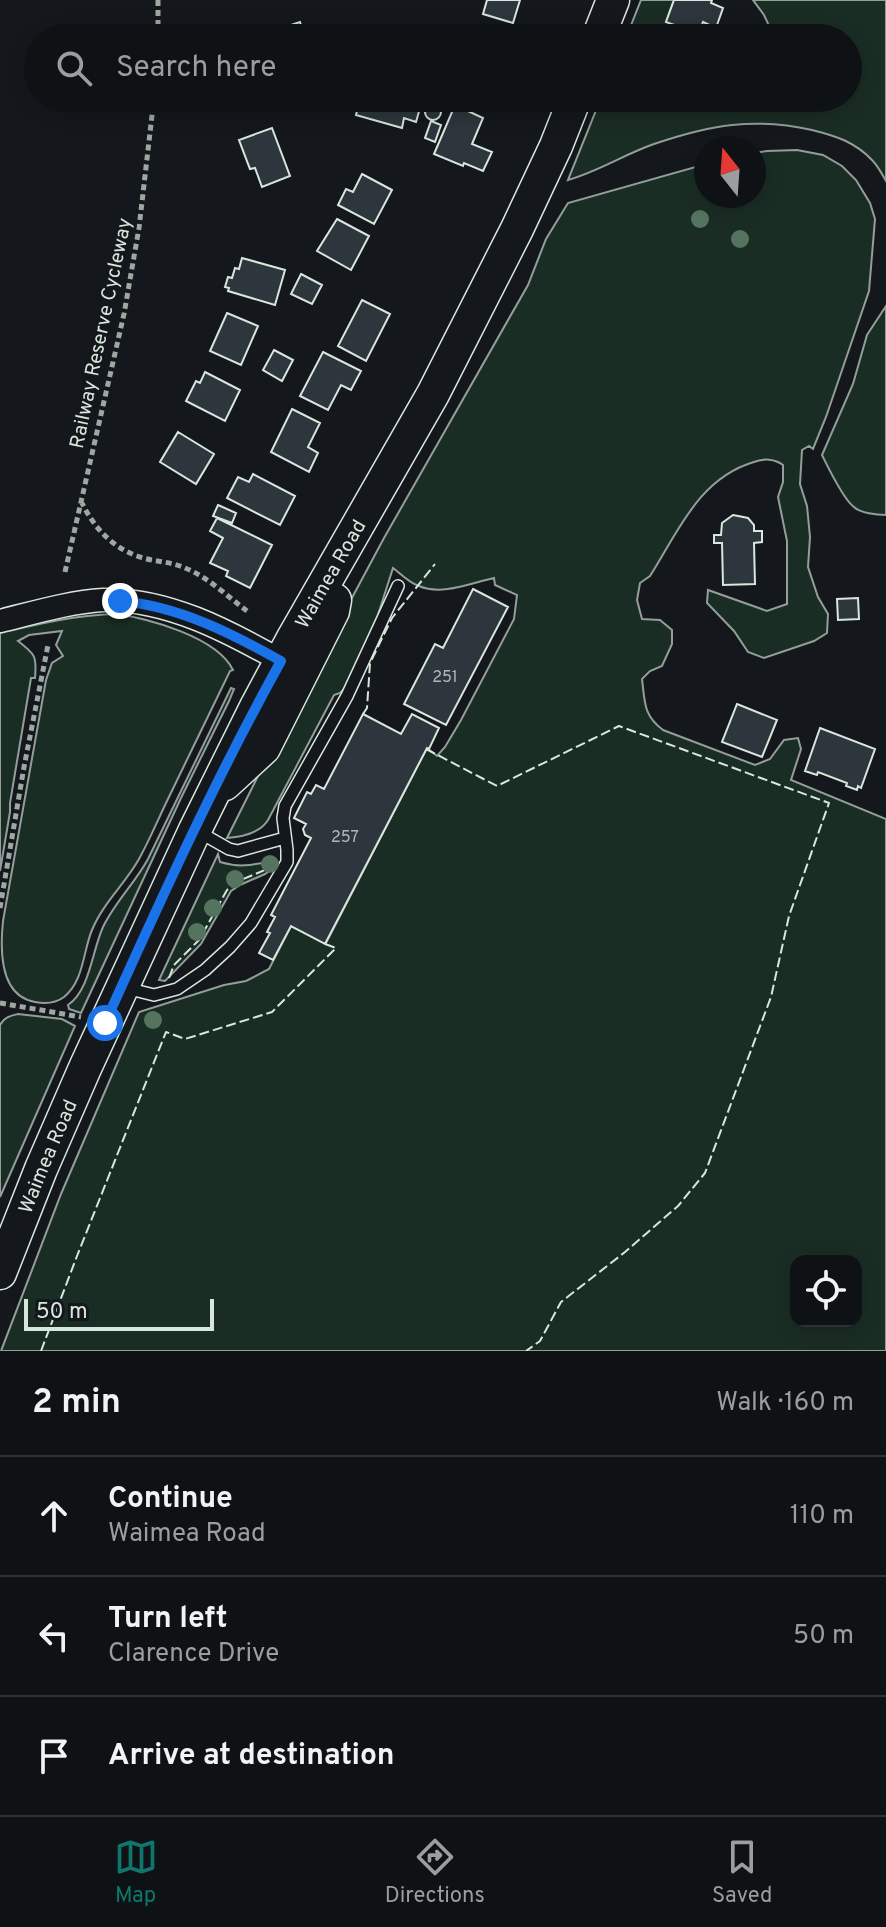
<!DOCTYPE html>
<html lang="en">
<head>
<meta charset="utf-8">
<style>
	body { margin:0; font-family:Overpass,sans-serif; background:#181b1e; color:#f1f3f6 }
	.controls { position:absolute; right:24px; bottom:24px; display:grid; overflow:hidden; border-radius:16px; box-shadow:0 4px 20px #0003 }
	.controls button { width:72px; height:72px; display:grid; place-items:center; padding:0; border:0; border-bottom:2px solid #2f3234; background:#0f1215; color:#f1f3f6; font:40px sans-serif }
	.compass { position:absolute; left:694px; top:136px; width:72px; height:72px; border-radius:50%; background:#0f1215; box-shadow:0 4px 20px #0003; rotate:343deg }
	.scale { position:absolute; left:24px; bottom:20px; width:190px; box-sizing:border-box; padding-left:8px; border:4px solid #d8e6dc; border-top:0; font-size:22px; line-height:28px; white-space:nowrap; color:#d8e6dc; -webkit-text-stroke:6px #14181c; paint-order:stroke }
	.stop { position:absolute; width:24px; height:24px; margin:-18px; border:6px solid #1a73e8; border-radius:50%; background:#fff }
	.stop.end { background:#1a73e8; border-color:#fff; box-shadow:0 2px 8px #0008 }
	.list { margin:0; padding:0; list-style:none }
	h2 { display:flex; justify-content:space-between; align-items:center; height:104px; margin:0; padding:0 32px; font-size:34px }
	h2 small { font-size:26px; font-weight:400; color:#9b9ea0 }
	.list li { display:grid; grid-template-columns:52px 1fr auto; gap:24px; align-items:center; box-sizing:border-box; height:120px; padding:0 32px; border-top:2px solid #2f3234 }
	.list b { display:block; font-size:30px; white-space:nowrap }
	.list p { margin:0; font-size:26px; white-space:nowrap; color:#9b9ea0 }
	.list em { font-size:26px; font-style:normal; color:#9b9ea0 }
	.icon { flex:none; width:44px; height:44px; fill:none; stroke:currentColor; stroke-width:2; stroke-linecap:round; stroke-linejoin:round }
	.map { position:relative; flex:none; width:886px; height:1351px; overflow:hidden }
	.search { position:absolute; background:#0f1215; box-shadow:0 4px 20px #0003; left:24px; right:24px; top:24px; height:88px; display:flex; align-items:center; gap:20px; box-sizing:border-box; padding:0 28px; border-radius:44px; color:#9b9ea0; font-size:30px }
	.sheet { height:464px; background:#0f1215 }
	nav { display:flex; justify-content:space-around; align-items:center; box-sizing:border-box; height:112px; border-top:2px solid #2f3234; background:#0f1215; font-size:22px; color:#9b9ea0 }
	nav a { display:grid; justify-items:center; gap:4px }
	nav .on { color:#0f766e }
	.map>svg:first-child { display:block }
	.green { fill:#1a2d24; stroke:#939e99; stroke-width:2; fill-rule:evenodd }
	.building { fill:#2c363c; stroke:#d8e6dc; stroke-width:2 }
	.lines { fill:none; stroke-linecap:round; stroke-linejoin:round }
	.lane-casing { stroke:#d8e6dc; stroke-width:14 }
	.street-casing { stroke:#d8e6dc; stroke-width:25 }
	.secondary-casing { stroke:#d8e6dc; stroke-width:35 }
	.path { stroke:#9da8a2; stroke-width:5; stroke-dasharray:6 4; stroke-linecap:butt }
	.lane { stroke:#14181c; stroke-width:11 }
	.street { stroke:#14181c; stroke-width:22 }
	.secondary { stroke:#14181c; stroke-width:32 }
	.fence { stroke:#d8e6dc; stroke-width:2; stroke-dasharray:10 4; stroke-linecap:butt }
	.tree { fill:#55745f }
	.route { stroke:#1a73e8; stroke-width:10 }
	.labels { text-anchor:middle; stroke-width:6; stroke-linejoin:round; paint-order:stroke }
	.number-label { font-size:16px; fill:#adbab4 }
	.street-label { font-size:20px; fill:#d8e6dc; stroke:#14181c }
</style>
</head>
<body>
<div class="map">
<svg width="886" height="1351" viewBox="0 0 886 1351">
	<rect width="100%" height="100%" fill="#14181c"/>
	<!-- green -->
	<path class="green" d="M641 0H674L666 22 699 34V38H626Z
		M753 0H886V181C882 174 878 166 872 160 855 142 836 136 812 130 754 117 710 125 654 144 625 154 599 171 568 180L601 98H848V38H770L772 32 764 15Z
		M797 150 823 155 842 166 856 180 870 203 875 219 869 291 826 417 813 449 809 446 802 450 800 484 807 506 810 537 808 567 818 597 828 614 827 633 814 641 764 658 748 652 734 631 707 603 708 590 767 611 787 604V541L778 497 783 482V465C775 459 764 458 754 462 699 478 678 532 650 576L640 583 637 600 642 619 660 620 672 630V644L662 666 650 671 642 679C645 702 643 715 663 730L755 765 770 759 784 740 798 738 801 749 791 780 886 819V1351H1L61 1194 139 1012 224 985 246 981 269 969 291 926 326 943 427 748 437 756 445 747 461 720 514 619 517 595 495 585 494 578C471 583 442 596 419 586 409 583 401 574 393 568L377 618 346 687 340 693 334 695 268 820C260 833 241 837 227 838L279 734 384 538 528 285 546 239 568 203 706 164V196H754V153L767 151ZM796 1261H856V1321H796Z
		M886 306V515C877 515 860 513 854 507 843 499 828 467 822 455L853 384 867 335Z
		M114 614C148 618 217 637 233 670L230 671C209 715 187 759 166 803 157 822 149 841 139 859 125 884 103 903 92 930 83 951 84 981 64 997 56 1003 45 1004 35 1002 0 996 0 950 3 921L46 680 52 663 63 656 56 645 62 631 29 635 18 641C35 654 37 656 35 678H31L10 803V812L0 871V633C38 624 75 615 114 614Z
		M231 688 234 689 229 701 181 798 81 1013 69 1009 68 1005C90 990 92 951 103 927 115 902 135 883 148 859Z
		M218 854 220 862C240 868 252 865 272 861L274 863V868L265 874 240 885 231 891 201 944 165 981 159 980Z
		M18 1014 62 1019 75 1026 0 1197V1025C4 1017 10 1016 18 1014Z"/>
	<!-- building -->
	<path class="building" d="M487 0H520L513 23 483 14Z
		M674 0H712L711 3 723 8 716 28 703 22 699 34 666 22Z
		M300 22 305 38H254V37Z
		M360 98H412L422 101 416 122 404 118 402 128 356 115Z
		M425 112a8 8 0 1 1 16 0a8 8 0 1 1-16 0Z
		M455 105 483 118 472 144 492 152 483 171 464 163 463 166 434 154Z
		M431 121 441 125 435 142 425 138Z
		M272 128 290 176 262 187 255 168 250 169 239 140Z
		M362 174 392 190 374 224 338 205 346 189 353 192Z
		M337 219 369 236 351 270 317 251Z
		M242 258 285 270 275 305 228 291 229 288 225 287 228 277 232 278 235 268 239 269Z
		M301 274 322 285 312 304 291 294Z
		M362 300 390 314 366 361 338 346Z
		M227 313 258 326 241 365 210 351Z
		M274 350 293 360 282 381 263 370Z
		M323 352 361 371 351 390 341 385 328 410 300 396Z
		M205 372 240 390 225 421 186 401 196 381 200 383Z
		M292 409 320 423 308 447 318 453 309 472 271 452Z
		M178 432 214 454 196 484 160 462Z
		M253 474 295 496 280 525 227 498 238 477 249 482Z
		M218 505 236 513 232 523 213 516Z
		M733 515 748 518 754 525V531H762V542L754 543 755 584 723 585 722 543H714V535H721L722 523Z
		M217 518 272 545 250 588 226 576 228 571 210 563 223 538 210 531Z
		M473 589 508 607 446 725 404 704 435 644 443 648Z
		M858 598 859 619 838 620 837 599Z
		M737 704 777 720 762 757 722 742Z
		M363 714 401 734 412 714 439 728 429 749 427 748 325 944 291 926 273 960 259 953 270 933 267 932 275 917 271 915 311 838 305 835 303 829 306 824 294 818 307 792 311 794 316 785 324 789Z
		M820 728 875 749 861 788 858 786 857 790 846 786 847 783 818 772 817 775 805 771Z"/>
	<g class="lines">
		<defs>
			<path id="lane" d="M199 832 229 849 238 851 285 838
				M126 988 154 995 177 989 205 970 230 947 251 923 287 862V850L283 818 285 806 347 696 398 586"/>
			<path id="street" d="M0 621C33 613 69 602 103 600 166 598 228 631 281 661"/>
			<g id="secondary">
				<path d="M598 38 613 0"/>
				<path d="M225 784 264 748 333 611 335 600"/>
				<path id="s1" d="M0 1273 41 1169 85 1068 195 830 256 707 292 640 433 394 517 229 556 146 575 98"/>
			</g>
		</defs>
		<!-- lane casing -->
		<use href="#lane" class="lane-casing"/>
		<!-- street casing -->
		<use href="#street" class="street-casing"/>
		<!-- secondary casing -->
		<use href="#secondary" class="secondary-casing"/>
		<!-- path -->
		<path class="path" d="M158 0V38
			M81 501C93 526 110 546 137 556 153 562 170 561 185 568 208 577 227 596 247 611
			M65 572 124 314 139 228 154 98
			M0 908 24 767 48 645
			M0 1003 81 1017"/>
		<!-- lane -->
		<use href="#lane" class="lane"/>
		<!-- street -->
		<use href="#street" class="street"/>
		<!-- secondary -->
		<use href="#secondary" class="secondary"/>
		<!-- fence -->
		<path class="fence" d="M363 714 367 708 370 663 392 618 435 564
			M426 749 497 786 619 726 829 803 789 916 771 997 705 1173 678 1206 625 1252 561 1302 540 1341 526 1351
			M169 978 174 965 199 940 227 890 241 880 272 867
			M41 1351 77 1256 166 1032 185 1039 272 1012 336 948 325 944 327 941"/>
	</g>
	<!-- trees -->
	<g class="tree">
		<circle cx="700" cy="219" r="9"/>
		<circle cx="740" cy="239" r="9"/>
		<circle cx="270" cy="864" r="9"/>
		<circle cx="235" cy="879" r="9"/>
		<circle cx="213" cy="908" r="9"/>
		<circle cx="197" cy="932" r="9"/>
		<circle cx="153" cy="1020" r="9"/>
	</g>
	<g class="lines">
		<!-- route -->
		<path class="route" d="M105 1023C160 901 216 778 281 661 231 633 178 606 120 601"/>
	</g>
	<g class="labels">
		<!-- number labels -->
		<g class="number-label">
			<text x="445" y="682">251</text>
			<text x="345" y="842">257</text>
		</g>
		<!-- street labels -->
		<g class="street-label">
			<text transform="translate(100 333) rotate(-78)" y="7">Railway Reserve Cycleway</text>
			<text dy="7" stroke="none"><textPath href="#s1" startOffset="774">Waimea Road</textPath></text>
			<text dy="7" stroke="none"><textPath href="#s1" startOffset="126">Waimea Road</textPath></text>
		</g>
	</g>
</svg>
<div class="controls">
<button><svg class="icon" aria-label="locate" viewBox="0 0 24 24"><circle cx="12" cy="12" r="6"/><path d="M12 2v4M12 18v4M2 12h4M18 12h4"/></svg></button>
</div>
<svg class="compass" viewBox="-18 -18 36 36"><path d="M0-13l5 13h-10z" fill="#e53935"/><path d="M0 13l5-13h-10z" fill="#9b9ea0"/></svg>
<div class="scale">50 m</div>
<div class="stop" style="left:105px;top:1023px"></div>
<div class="stop end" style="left:120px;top:601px"></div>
<div class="search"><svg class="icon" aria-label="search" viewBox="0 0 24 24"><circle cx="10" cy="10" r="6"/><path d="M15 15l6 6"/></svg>Search here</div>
</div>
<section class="sheet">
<h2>2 min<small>Walk · 160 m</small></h2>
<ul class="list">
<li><svg class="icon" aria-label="ahead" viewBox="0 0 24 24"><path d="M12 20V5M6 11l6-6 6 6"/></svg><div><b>Continue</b><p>Waimea Road</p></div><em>110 m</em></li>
<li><svg class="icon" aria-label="left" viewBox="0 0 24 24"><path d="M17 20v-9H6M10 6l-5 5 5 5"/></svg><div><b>Turn left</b><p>Clarence Drive</p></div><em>50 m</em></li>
<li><svg class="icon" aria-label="arrive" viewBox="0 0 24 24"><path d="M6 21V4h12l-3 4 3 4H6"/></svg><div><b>Arrive at destination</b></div></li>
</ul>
</section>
<nav>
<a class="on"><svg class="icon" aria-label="map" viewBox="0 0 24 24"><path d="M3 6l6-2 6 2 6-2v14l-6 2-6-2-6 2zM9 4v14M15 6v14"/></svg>Map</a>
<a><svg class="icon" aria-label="directions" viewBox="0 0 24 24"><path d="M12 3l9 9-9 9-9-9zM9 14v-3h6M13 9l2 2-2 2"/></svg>Directions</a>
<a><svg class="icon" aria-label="saved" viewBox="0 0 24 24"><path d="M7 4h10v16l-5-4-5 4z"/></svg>Saved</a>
</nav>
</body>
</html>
